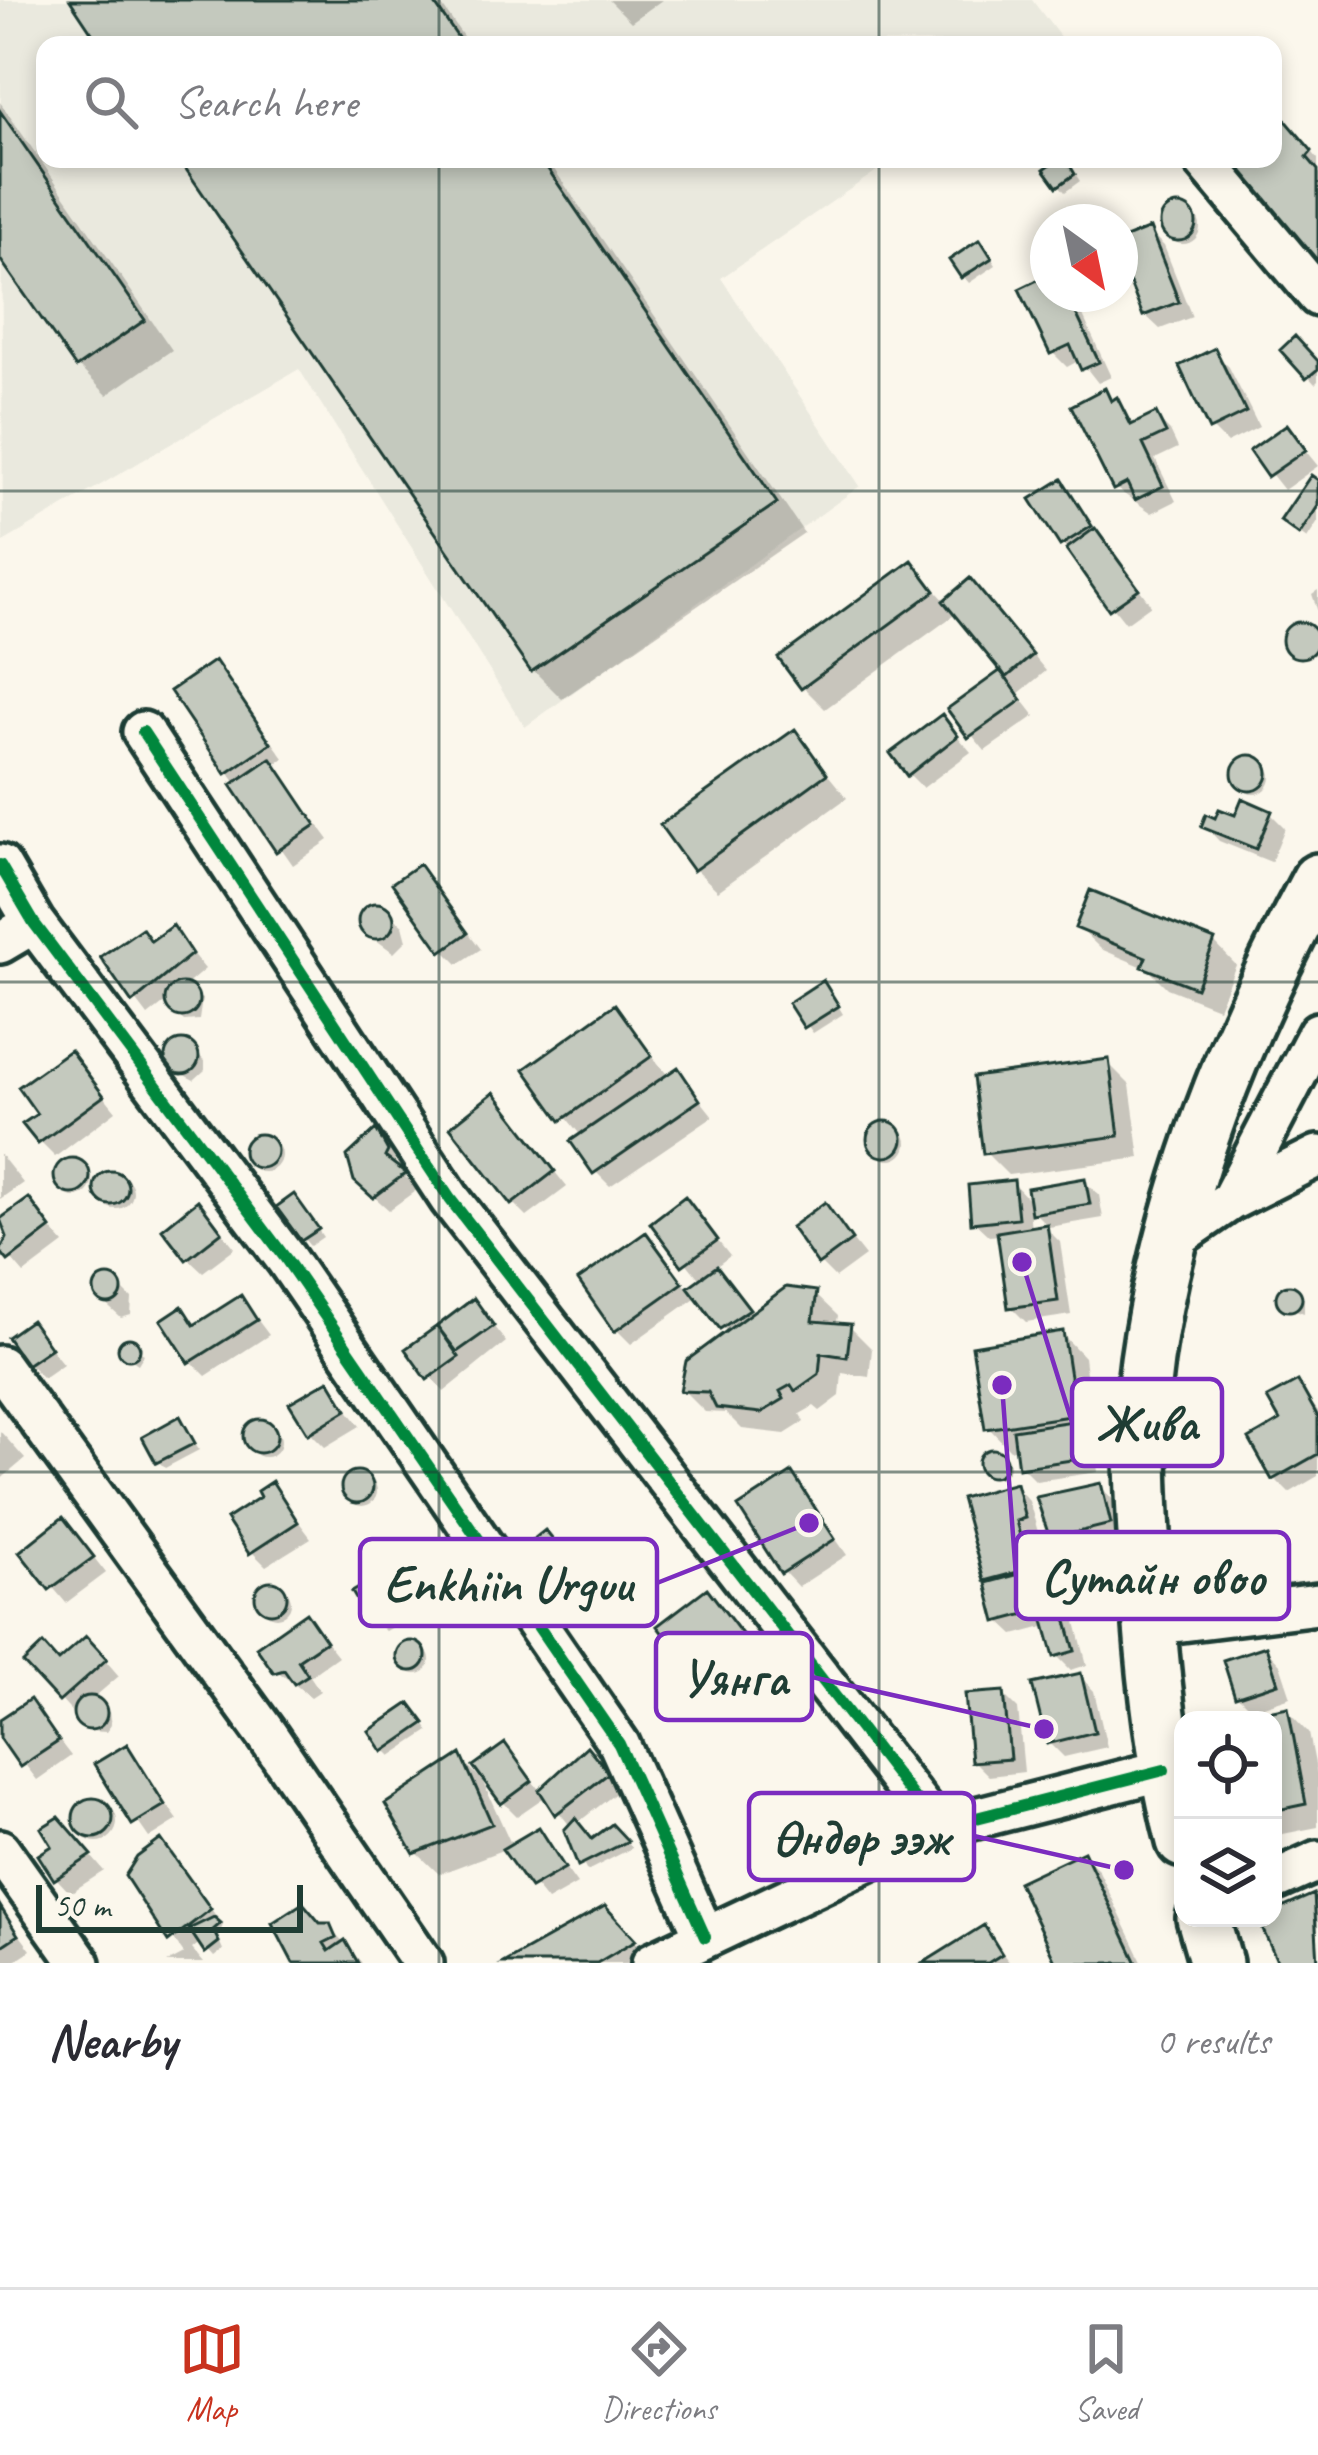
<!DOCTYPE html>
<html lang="en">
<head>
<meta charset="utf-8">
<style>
	body { margin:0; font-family:Caveat,sans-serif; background:#f2f2f3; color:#2b2b33 }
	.controls { position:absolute; right:36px; bottom:36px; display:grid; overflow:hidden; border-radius:24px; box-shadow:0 6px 18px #0003 }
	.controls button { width:108px; height:108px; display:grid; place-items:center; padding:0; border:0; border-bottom:3px solid #e1e1e2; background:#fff; color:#2b2b33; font:60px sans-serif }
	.compass { position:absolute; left:1030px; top:204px; width:108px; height:108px; border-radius:50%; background:#fff; box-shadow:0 6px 18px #0003; rotate:147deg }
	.scale { position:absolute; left:36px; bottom:30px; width:267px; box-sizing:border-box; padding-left:12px; border:6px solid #1f3d34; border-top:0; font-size:33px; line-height:42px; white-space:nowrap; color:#1f3d34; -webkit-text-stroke:9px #fbf7ec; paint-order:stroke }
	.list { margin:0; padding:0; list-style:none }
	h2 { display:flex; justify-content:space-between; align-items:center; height:156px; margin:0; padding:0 48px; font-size:51px }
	h2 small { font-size:39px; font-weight:400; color:#7c7c81 }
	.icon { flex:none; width:66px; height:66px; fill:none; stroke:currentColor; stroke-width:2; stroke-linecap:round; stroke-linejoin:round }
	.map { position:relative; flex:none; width:1318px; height:1963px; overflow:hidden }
	.search { position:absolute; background:#fff; box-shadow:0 6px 18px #0003; left:36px; right:36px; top:36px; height:132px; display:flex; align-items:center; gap:30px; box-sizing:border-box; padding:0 42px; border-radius:24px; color:#7c7c81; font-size:45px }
	.sheet { height:324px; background:#fff }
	nav { display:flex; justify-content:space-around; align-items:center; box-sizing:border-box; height:168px; border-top:3px solid #e1e1e2; background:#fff; font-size:33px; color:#7c7c81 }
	nav a { display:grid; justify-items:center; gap:6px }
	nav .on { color:#c8321e }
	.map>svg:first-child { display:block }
	.built { fill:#eae9de }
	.shadow { fill:#0003 }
	.building { fill:#c4c9be; stroke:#1f3d34; stroke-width:3 }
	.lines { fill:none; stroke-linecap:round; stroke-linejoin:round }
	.minor-casing { stroke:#1f3d34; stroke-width:48 }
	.major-casing { stroke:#1f3d34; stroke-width:60 }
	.minor { stroke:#fbf7ec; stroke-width:39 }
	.major { stroke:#fbf7ec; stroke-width:51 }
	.cycleway-casing { stroke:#fbf7ec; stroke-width:20 }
	.cycleway { stroke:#00873e; stroke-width:12 }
	.grid { fill:none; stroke:#1f3d34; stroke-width:3; stroke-opacity:0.55 }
	.leader { fill:none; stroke:#7b2cbf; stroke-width:4.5 }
	.callout-dot { fill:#7b2cbf; stroke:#fbf7ec; stroke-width:4.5 }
	.callout { fill:#fbf7ec; stroke:#7b2cbf; stroke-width:4.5 }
	.callout-label { font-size:51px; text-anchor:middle; font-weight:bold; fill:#1f3d34 }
</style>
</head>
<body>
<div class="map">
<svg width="1318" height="1963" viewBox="0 0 1318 1963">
	<rect width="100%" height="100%" fill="#fbf7ec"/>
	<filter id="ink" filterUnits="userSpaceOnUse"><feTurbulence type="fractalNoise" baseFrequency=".00833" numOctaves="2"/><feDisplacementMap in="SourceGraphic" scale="24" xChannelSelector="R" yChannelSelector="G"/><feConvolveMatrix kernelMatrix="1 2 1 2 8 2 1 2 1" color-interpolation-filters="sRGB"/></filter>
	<g filter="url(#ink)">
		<!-- built -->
		<path class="built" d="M0 0H1032L1064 42 45 45V159H894L721 278 860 486 525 727 299 369 3 542Z"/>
		<!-- shadow -->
		<path class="shadow" d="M73 0H438L469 45H104Z
			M609 0H662L631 22Z
			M0 102 172 350 107 395 78 366 0 253Z
			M1273 130 1305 143 1318 159V257L1283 216 1277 222 1255 200 1239 159H1273Z
			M182 159H547L804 533 562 699 533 670Z
			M1069 165 1080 181 1065 192 1059 185Z
			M1166 227a17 17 0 1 1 34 0a17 17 0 1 1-34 0Z
			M1149 231 1164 246 1192 317 1160 329 1145 315 1120 251V243Z
			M986 250 996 265 969 283 963 276Z
			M1048 279V294H1073L1111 377 1098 383 1080 360 1067 367 1052 352 1023 290Z
			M1284 350 1318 365V381L1315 384Z
			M1214 352 1229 367 1259 427 1227 443 1212 428Z
			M1105 392 1136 426 1155 416 1170 431 1178 448 1155 459 1176 501 1152 513 1115 488Z
			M1287 428 1318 466 1284 490 1253 451Z
			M1062 483 1151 605 1126 623 1063 544Z
			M1318 483V522L1307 539 1290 527Z
			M912 564 946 602 985 597 1046 671 1018 694 1035 716 985 751 951 709 1005 671 957 613 825 709 803 687Z
			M1318 590V612L1312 594Z
			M1287 643a16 16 0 1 1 32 0a16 16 0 1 1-32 0Z
			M215 664 284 758 274 765 329 840 293 865 228 772Z
			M942 718 971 752 923 788 909 774Z
			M794 733 847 798 718 891 695 869Z
			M1237 777a17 17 0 1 1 34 0a17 17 0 1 1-34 0Z
			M1270 813 1285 828 1271 862 1219 841 1205 826Z
			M419 868 481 949 458 964 444 950Z
			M378 905 403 925 407 940 394 953 368 934 360 919 365 910Z
			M1078 927 1214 942 1236 965 1218 1008 1167 988 1148 969 1101 949Z
			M172 929 205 969 184 987 202 999 199 1020 184 1021 169 1007 172 997 148 1016 104 958 153 943Z
			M829 991 843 1014 813 1033 792 1004Z
			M614 1008 669 1077 677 1071 713 1116 610 1186 596 1172 582 1137 528 1070Z
			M186 1044 205 1061V1070L194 1080 178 1072 169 1054 173 1046Z
			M69 1053 116 1111 55 1157 40 1142 41 1114Z
			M1108 1063 1130 1085 1140 1158 1008 1175 986 1153Z
			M494 1096 567 1187 527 1217 513 1203Z
			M873 1143a17 17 0 1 1 34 0a17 17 0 1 1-34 0Z
			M376 1133 390 1148 399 1171 418 1189 389 1210 372 1195Z
			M247 1155a17 17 0 1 1 34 0a17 17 0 1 1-34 0Z
			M0 1154 23 1183 0 1199Z
			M58 1180a17 17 0 1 1 34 0a17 17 0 1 1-34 0Z
			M99 1192a17 17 0 1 1 34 0a17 17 0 1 1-34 0Z
			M1084 1181 1099 1195 1103 1218 1049 1227 1029 1207 1031 1230 1046 1228 1060 1242 1071 1315 1026 1322 1011 1307 1001 1235 989 1236 974 1222 1013 1183 1032 1203Z
			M685 1200 730 1256 714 1268 754 1314 815 1294 838 1316 836 1326 850 1327 872 1349 869 1377 842 1373 840 1396 820 1411 814 1406 800 1414 804 1422 785 1434 742 1429 726 1413 705 1412 683 1390 728 1333 698 1296 631 1344 617 1330 645 1236 689 1290 701 1281 654 1223Z
			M28 1202 64 1244 24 1274 0 1246 11 1238 0 1223Z
			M300 1204 323 1237 310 1246 304 1239Z
			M825 1206 865 1256 835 1278 820 1263Z
			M212 1219 235 1248 203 1272 188 1258Z
			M102 1281 117 1284 132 1299 131 1315 121 1318 99 1298Z
			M1287 1288 1304 1298V1313L1282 1305Z
			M241 1298 269 1335 206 1376 191 1361 182 1310 198 1326Z
			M474 1302 506 1342 444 1392 409 1350Z
			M31 1324 63 1364 43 1378 28 1363Z
			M1062 1334 1084 1357 1098 1472 1036 1481 1021 1466 1018 1448 1010 1450 988 1427Z
			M126 1343 144 1354 138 1364 122 1353Z
			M328 1384 360 1426 325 1447 310 1432Z
			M1297 1385 1318 1411V1476L1289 1493 1274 1478Z
			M179 1419 199 1450 165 1468 159 1462Z
			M249 1441a16 16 0 1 1 32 0a16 16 0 1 1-32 0Z
			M0 1431 25 1459 0 1480Z
			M983 1465a13 13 0 1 1 26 0a13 13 0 1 1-26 0Z
			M347 1491a15 15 0 1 1 30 0a15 15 0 1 1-30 0Z
			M792 1476 847 1555 798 1587 784 1572Z
			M271 1485 311 1538 266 1566 252 1552Z
			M1015 1486 1029 1501 1038 1532 1029 1535 1039 1572 1067 1565 1082 1579 1092 1617 1076 1622 1087 1665 1071 1670 1056 1655 1048 1626 1014 1635 999 1621 986 1580Z
			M1100 1486 1114 1501 1123 1538 1068 1552 1053 1537Z
			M77 1536 106 1573 66 1603 23 1552Z
			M400 1567 423 1595 408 1604 414 1614 385 1631 371 1617Z
			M261 1602a15 15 0 1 1 30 0a15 15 0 1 1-30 0Z
			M707 1592 754 1650 708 1684 694 1670Z
			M306 1616 338 1656 310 1676 320 1691 311 1697 277 1671Z
			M402 1660a14 14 0 1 1 28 0a14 14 0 1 1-28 0Z
			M1266 1649 1280 1664 1291 1697 1252 1710 1237 1695Z
			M100 1654 119 1676 91 1700 109 1712 111 1725 106 1732 89 1731 27 1663 59 1664Z
			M1080 1676 1094 1691 1107 1747 1064 1757 1050 1743Z
			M1003 1694 1018 1709 1024 1772 989 1776 974 1761Z
			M30 1703 71 1756 37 1780 0 1732V1723Z
			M1287 1710 1309 1733 1318 1779V1827L1273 1836V1720H1237Z
			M416 1713 429 1731 391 1756 385 1750Z
			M126 1747 178 1820 149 1838 98 1765Z
			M505 1747 541 1792 602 1765 621 1789 576 1824 592 1843 612 1828 632 1848 587 1871 567 1831 571 1827 546 1796 517 1816 503 1802Z
			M460 1758 482 1780 512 1846 539 1831 577 1884 547 1901 505 1849 439 1874 416 1852Z
			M77 1822a20 20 0 1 1 40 0a20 20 0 1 1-40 0Z
			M74 1836 104 1871 70 1893 56 1878Z
			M161 1843 223 1925 218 1938 223 1950 214 1957 201 1942 192 1949 204 1963H167L184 1954 129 1876Z
			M1083 1855 1098 1869 1143 1963H1060Z
			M1313 1897 1318 1902V1963H1281L1262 1920Z
			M0 1909 31 1950 11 1963H0Z
			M321 1926H329L362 1963H298Z
			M983 1929 1010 1963H929Z
			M627 1932 654 1963H509Z"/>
		<!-- building -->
		<path class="building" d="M70 0H432L463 45H100Z
			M0 111 145 320 76 368 0 259Z
			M1283 117 1312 151 1307 157 1318 170V262L1261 195 1253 202 1224 168 1235 159H1273V126Z
			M179 159H541L777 503 531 672Z
			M1058 159H1066L1075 174 1057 187 1044 169Z
			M1160 223a18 18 0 1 1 36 0a18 18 0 1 1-36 0Z
			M1150 228 1179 302 1143 316 1120 259V240Z
			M980 239 992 258 961 278 949 260Z
			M1048 275V294H1067L1099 362 1081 370 1070 345 1050 354 1019 289Z
			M1295 336 1318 361V369L1306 379 1280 350Z
			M1215 348 1246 412 1209 430 1179 366Z
			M1105 388 1111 401 1117 397 1131 425 1156 413 1166 433 1143 444 1163 486 1135 500 1127 483 1113 490 1071 406Z
			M1287 424 1306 450 1267 477 1249 451Z
			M1311 475 1318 480V506L1299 535 1280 521Z
			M1062 479 1092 526 1060 546 1030 499Z
			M1095 528 1139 589 1109 610 1066 549Z
			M912 560 935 591 801 689 778 658Z
			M970 578 1033 655 1006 678 943 601Z
			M1282 640a18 18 0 1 1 36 0a18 18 0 1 1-36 0Z
			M215 660 271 743 226 774 170 691Z
			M1001 670 1022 700 968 738 947 709Z
			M942 714 958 736 907 776 890 753Z
			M795 729 827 774 693 871 660 825Z
			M1232 773a18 18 0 1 1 36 0a18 18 0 1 1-36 0Z
			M271 758 316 825 276 852 231 785Z
			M1242 798 1272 811 1256 849 1201 827 1206 814 1215 818 1219 809 1235 815Z
			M419 864 468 933 441 952 392 883Z
			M1090 890 1215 940 1196 988 1142 967 1146 957 1075 928Z
			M358 921a18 18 0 1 1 36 0a18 18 0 1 1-36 0Z
			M173 925 192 954 132 1003 100 957 142 928 151 941Z
			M823 980 839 1006 804 1028 788 1003Z
			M165 1000a17 17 0 1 1 34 0a17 17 0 1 1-34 0Z
			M615 1004 652 1056 561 1121 524 1069Z
			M165 1057a17 17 0 1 1 34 0a17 17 0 1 1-34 0Z
			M70 1050 104 1096 38 1144 22 1124 37 1114 18 1087Z
			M1109 1059 1119 1136 983 1154 973 1077Z
			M678 1067 700 1100 593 1174 570 1141Z
			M494 1092 555 1171 511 1205 450 1127Z
			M867 1139a18 18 0 1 1 36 0a18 18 0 1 1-36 0Z
			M376 1129 388 1151 385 1157 406 1173 373 1198 354 1181 347 1156Z
			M243 1151a17 17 0 1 1 34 0a17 17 0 1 1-34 0Z
			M54 1176a18 18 0 1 1 36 0a18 18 0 1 1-36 0Z
			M94 1188a17 17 0 1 1 34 0a17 17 0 1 1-34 0Z
			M1085 1178 1090 1204 1031 1214 1027 1188Z
			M1014 1180 1018 1218 971 1223 968 1185Z
			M294 1194 319 1229 301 1241 276 1207Z
			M685 1196 718 1240 682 1266 650 1223Z
			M29 1198 51 1228 8 1261 0 1251 7 1237 0 1219Z
			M198 1200 222 1232 186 1260 162 1229Z
			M825 1202 852 1240 818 1265 791 1227Z
			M1047 1224 1058 1301 1008 1308 997 1232Z
			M646 1232 683 1283 614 1332 578 1280Z
			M717 1266 750 1309 720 1329 688 1287Z
			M94 1290a14 14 0 1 1 28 0a14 14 0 1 1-28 0Z
			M1276 1298a13 13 0 1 1 26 0a13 13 0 1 1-26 0Z
			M786 1287 817 1291 813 1321 851 1324 847 1357 821 1353 819 1374 795 1391 791 1385 780 1391 784 1399 761 1413 716 1408 708 1392 680 1391 686 1361Z
			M241 1295 257 1320 189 1363 161 1320 182 1306 194 1325Z
			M474 1298 494 1326 457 1352 437 1326Z
			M31 1320 51 1348 26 1365 7 1337Z
			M437 1326 459 1357 427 1380 405 1349Z
			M1063 1331 1076 1415 985 1429 972 1346Z
			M118 1349a11 11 0 1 1 22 0a11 11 0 1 1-22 0Z
			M329 1380 347 1410 308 1434 289 1403Z
			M1298 1381 1318 1417V1454L1272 1480 1249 1439 1280 1421 1267 1398Z
			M180 1416 195 1443 156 1463 142 1437Z
			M243 1436a17 17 0 1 1 34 0a17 17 0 1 1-34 0Z
			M1079 1420 1085 1458 1018 1468 1013 1430Z
			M978 1463a14 14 0 1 1 28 0a14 14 0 1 1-28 0Z
			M341 1487a16 16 0 1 1 32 0a16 16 0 1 1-32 0Z
			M792 1472 835 1539 781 1574 738 1507Z
			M272 1481 298 1522 249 1554 226 1519 260 1497 257 1491Z
			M1016 1483 1025 1518 1016 1521 1029 1569 984 1581 961 1498Z
			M1101 1483 1111 1524 1050 1539 1036 1497Z
			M63 1517 94 1557 49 1590 19 1552Z
			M545 1530 568 1559 538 1583 515 1554Z
			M1068 1561 1079 1602 1063 1607 1075 1651 1054 1657 1041 1610 996 1622 986 1583Z
			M401 1564 411 1580 396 1589 402 1599 368 1619 352 1592Z
			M255 1597a16 16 0 1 1 32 0a16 16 0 1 1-32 0Z
			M707 1588 742 1634 692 1672 657 1626Z
			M306 1612 326 1641 298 1660 308 1675 294 1684 284 1670 274 1673 256 1647Z
			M86 1636 107 1659 59 1702 23 1663 43 1644 58 1661Z
			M396 1656a15 15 0 1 1 30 0a15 15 0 1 1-30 0Z
			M1266 1646 1278 1683 1235 1697 1223 1660Z
			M1081 1673 1095 1732 1047 1744 1032 1684Z
			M1004 1691 1010 1759 971 1762 965 1694Z
			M73 1713a17 17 0 1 1 34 0a17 17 0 1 1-34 0Z
			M30 1699 59 1741 20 1767 0 1738V1719Z
			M410 1703 425 1723 383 1752 369 1731Z
			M1288 1707 1306 1804 1273 1811V1720H1221Z
			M505 1743 532 1781 501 1804 473 1766Z
			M127 1744 165 1805 132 1825 94 1764Z
			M587 1746 609 1773 555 1815 539 1790Z
			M461 1754 492 1824 414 1854 385 1804Z
			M73 1818a20 20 0 1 1 40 0a20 20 0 1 1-40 0Z
			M59 1817 92 1855 54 1880 38 1855 52 1846 41 1828Z
			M575 1818 592 1839 612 1824 628 1841 578 1866 564 1830Z
			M539 1827 565 1868 530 1888 502 1849Z
			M161 1839 211 1909 168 1942 125 1876 137 1857Z
			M1084 1851 1137 1963H1056L1018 1882Z
			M1314 1894 1318 1963H1278L1258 1919 1273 1918V1912Z
			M303 1903 320 1923H330L336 1937 324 1943 329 1951 345 1940 358 1963H293L272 1923Z
			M0 1906 18 1935 0 1947Z
			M605 1906 636 1940 597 1963H503Z
			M214 1917 221 1923 213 1930 219 1942 205 1953 189 1929Z
			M984 1925 1002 1954 988 1963H923Z"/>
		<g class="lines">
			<defs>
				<path id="minor" d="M1203 159 1318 296
					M143 732 450 1199 937 1828 1164 1770
					M0 865 34 923 286 1259 619 1744 705 1937
					M0 943 34 923
					M1231 1200 1318 1156
					M1170 1242 1231 1200 1318 1033
					M0 1366 267 1735 423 1963
					M1150 1625 1318 1604
					M0 1850 80 1963
					M1273 1881 1318 1861
					M652 1963 937 1828"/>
				<path id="major" d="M1183 1841C1162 1761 1153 1680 1148 1597 1143 1519 1136 1438 1147 1360 1171 1190 1237 1030 1318 880
					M1203 1918 1216 1963"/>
			</defs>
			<!-- minor casing -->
			<use href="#minor" class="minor-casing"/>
			<!-- major casing -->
			<use href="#major" class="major-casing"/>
			<!-- minor -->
			<use href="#minor" class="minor"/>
			<!-- major -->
			<use href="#major" class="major"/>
			<defs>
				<path id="cycleway" d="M143 732 450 1199 937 1828 1164 1770
					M0 865 34 923 286 1259 619 1744 705 1937"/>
			</defs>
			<!-- cycleway casing -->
			<use href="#cycleway" class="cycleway-casing"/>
			<!-- cycleway -->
			<use href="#cycleway" class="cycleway"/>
		</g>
	</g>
	<!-- grid -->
	<path class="grid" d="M439 0V45M879 0V45M439 159V1963M879 159V1963M0 491H1318M0 982H1318M0 1472H1318"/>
	<!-- callouts -->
	<path class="leader" d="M1022 1262L1072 1422M1002 1385L1016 1576M809 1523L657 1583M1044 1729L812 1677M1124 1870L974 1836"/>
	<g class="callout-dot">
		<circle cx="1022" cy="1262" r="12"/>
		<circle cx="1002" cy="1385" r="12"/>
		<circle cx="809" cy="1523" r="12"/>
		<circle cx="1044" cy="1729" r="12"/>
		<circle cx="1124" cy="1870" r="12"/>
	</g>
	<g class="callout">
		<rect x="1072" y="1379" width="150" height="87" rx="12"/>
		<rect x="1016" y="1532" width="273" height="87" rx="12"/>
		<rect x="360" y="1539" width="297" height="87" rx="12"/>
		<rect x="656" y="1633" width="156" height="87" rx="12"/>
		<rect x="749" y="1793" width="225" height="87" rx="12"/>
	</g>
	<g class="callout-label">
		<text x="1147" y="1440">Жива</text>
		<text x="1153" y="1594">Сутайн овоо</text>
		<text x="508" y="1601">Enkhiin Urguu</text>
		<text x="734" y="1695">Уянга</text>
		<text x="861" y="1854">Өндөр ээж</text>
	</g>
</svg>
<div class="controls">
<button><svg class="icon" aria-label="locate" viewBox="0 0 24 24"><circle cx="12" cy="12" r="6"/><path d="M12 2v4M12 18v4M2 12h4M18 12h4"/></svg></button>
<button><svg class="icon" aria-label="layers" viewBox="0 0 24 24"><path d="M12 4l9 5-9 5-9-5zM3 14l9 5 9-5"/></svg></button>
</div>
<svg class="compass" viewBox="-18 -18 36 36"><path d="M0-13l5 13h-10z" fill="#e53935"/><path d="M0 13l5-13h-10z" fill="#7c7c81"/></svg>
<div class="scale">50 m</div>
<div class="search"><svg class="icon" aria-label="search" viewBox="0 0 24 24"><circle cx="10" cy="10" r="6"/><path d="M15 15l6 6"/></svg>Search here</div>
</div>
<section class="sheet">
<h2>Nearby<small>0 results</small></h2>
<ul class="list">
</ul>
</section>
<nav>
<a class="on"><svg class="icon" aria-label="map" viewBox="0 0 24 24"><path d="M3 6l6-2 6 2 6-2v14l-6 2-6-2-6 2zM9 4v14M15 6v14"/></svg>Map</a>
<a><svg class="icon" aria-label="directions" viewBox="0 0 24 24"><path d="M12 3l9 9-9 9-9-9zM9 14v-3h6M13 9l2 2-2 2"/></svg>Directions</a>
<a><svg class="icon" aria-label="saved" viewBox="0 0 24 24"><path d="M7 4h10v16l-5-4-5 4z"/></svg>Saved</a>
</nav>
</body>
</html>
